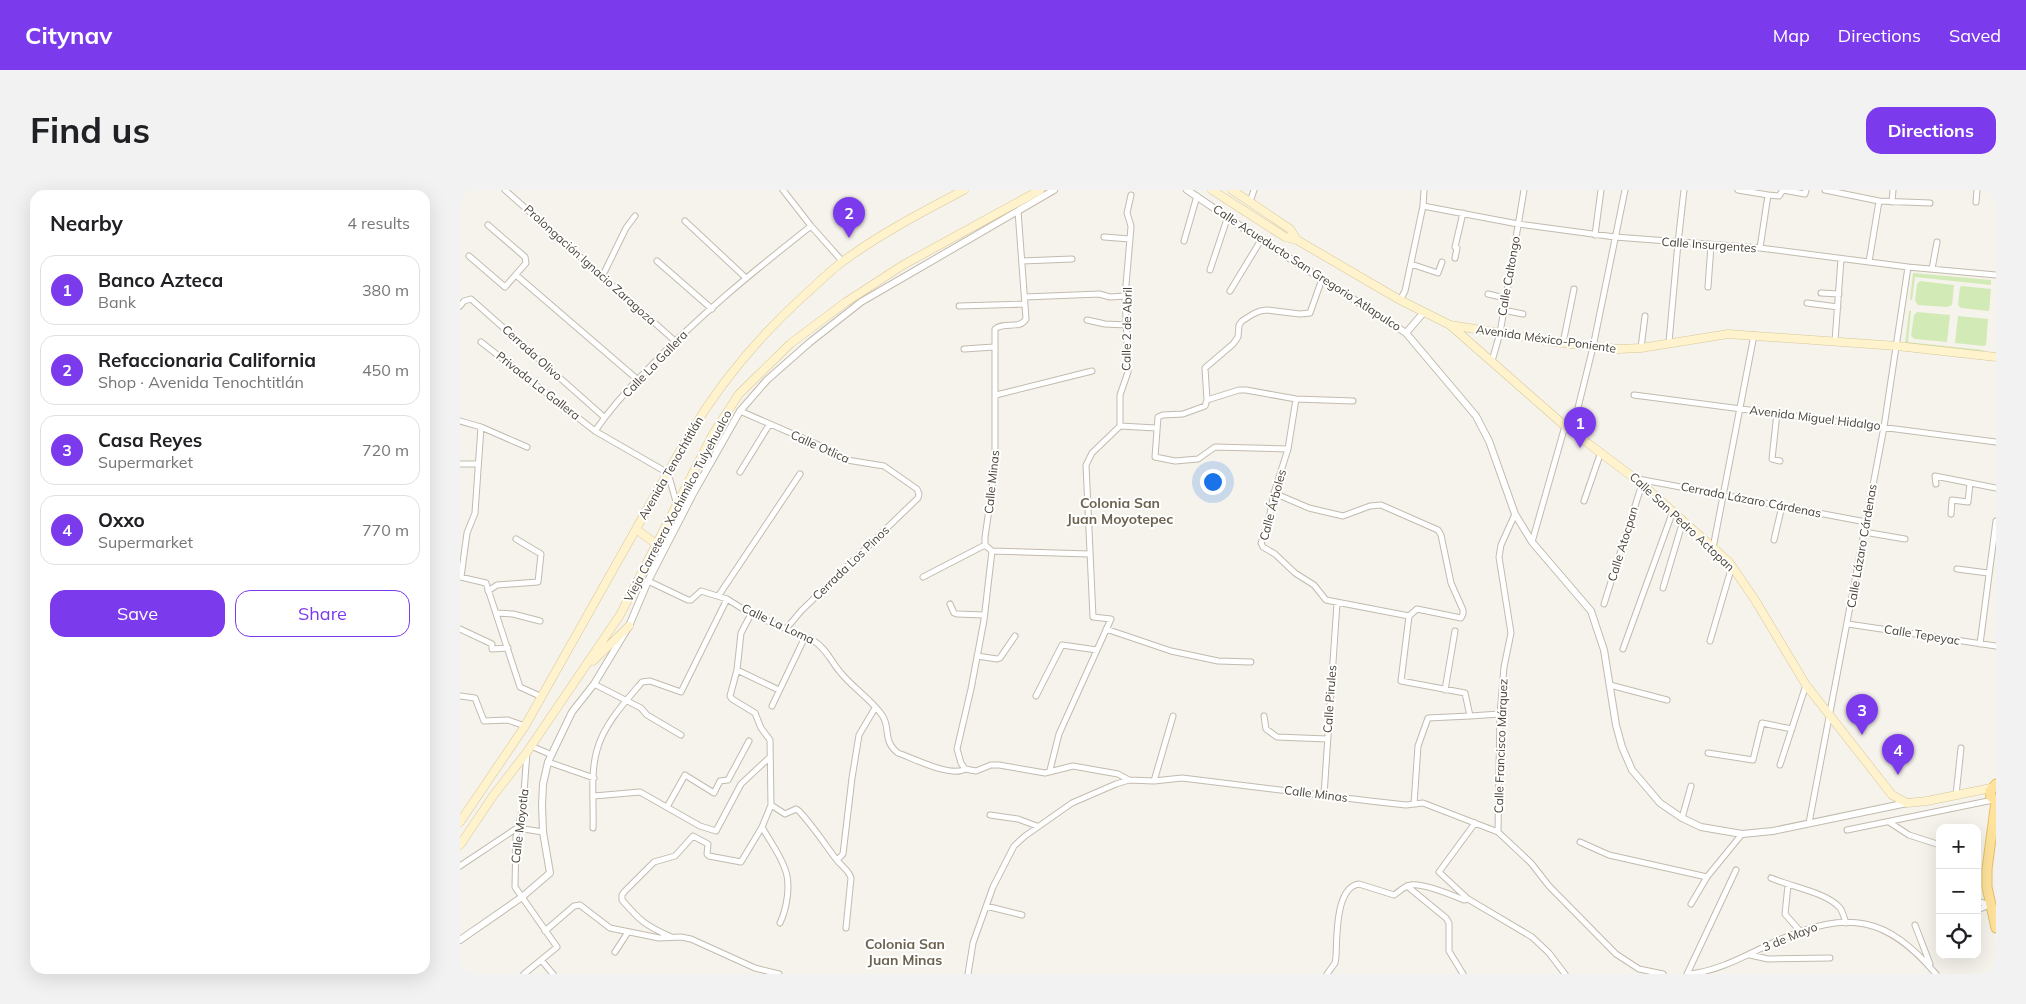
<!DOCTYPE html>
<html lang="en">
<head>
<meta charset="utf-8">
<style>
	body { margin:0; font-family:Mulish,sans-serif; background:#f2f2f2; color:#202124 }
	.controls { position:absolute; right:15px; bottom:15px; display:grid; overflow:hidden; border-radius:10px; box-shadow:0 5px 20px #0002 }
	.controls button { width:45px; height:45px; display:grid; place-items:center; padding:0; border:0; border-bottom:1px solid #e0e0e0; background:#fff; color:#202124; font:25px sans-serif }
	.you { position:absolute; left:752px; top:291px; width:18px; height:18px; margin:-12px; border:4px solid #fff; border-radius:50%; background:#1a73e8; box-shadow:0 0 0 8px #1a73e833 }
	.badge { display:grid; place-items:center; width:32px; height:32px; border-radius:50%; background:#7c3aed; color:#fff; font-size:16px; font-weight:700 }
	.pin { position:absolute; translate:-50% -41px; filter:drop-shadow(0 1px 2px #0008) }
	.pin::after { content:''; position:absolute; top:26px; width:18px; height:15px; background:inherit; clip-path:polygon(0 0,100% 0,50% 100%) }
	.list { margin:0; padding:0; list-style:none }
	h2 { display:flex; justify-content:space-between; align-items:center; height:65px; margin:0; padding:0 20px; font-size:21px }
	h2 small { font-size:16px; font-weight:400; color:#757577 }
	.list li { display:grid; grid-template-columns:32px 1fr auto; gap:15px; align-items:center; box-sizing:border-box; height:70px; margin:0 10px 10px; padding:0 10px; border:1px solid #e0e0e0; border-radius:15px }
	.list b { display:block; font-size:19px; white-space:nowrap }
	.list p { margin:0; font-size:16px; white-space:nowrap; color:#757577 }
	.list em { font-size:16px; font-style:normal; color:#757577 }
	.actions { display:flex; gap:10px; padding:15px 20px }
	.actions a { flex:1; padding:11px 0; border:1px solid #7c3aed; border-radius:15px; text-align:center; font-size:18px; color:#7c3aed }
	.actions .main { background:#7c3aed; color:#fff }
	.icon { flex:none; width:28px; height:28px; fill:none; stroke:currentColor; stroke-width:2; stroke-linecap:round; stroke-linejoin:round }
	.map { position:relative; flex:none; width:1536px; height:784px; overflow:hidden; border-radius:15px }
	header { display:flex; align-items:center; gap:30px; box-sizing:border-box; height:70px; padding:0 25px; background:#7c3aed; color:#fff }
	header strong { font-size:24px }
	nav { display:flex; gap:28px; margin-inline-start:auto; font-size:18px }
	.intro { display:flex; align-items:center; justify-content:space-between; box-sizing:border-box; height:120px; padding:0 30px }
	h1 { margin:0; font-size:35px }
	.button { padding:12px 22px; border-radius:15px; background:#7c3aed; color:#fff; font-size:18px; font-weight:700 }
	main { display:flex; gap:30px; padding:0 30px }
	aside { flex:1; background:#fff; border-radius:15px; box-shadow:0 5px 20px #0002 }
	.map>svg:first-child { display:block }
	.green { fill:#d2eab5 }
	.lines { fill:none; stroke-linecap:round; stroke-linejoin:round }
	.minor-casing { stroke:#c2bbae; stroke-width:7 }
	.tertiary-casing { stroke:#c2bbae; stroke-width:8 }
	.secondary-casing { stroke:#d6c79b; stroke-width:9 }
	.primary-casing { stroke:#e6c16a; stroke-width:11 }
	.minor { stroke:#fff; stroke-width:5 }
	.tertiary { stroke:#fff; stroke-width:6 }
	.secondary { stroke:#fff3cd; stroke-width:8 }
	.primary { stroke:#ffe39c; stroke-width:9 }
	.labels { text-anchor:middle; stroke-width:4; stroke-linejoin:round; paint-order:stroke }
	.street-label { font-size:12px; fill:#4b4439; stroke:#fff }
	.neighbourhood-label { font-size:14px; font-weight:bold; fill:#6e6250; stroke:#fff }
</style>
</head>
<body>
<header>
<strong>Citynav</strong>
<nav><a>Map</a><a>Directions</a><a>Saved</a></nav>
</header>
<div class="intro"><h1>Find us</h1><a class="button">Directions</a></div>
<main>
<aside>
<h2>Nearby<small>4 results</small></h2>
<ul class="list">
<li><span class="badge">1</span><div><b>Banco Azteca</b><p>Bank</p></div><em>380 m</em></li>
<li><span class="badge">2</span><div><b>Refaccionaria California</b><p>Shop · Avenida Tenochtitlán</p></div><em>450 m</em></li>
<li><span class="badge">3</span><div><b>Casa Reyes</b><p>Supermarket</p></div><em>720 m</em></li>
<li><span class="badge">4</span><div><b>Oxxo</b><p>Supermarket</p></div><em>770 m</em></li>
</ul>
<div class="actions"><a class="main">Save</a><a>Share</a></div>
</aside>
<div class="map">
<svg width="1536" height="784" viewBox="0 0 1536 784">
	<rect width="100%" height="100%" fill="#f6f3ec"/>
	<!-- green -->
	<path class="green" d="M1453 83 1531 90V95L1455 87 1452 110 1450 109Z
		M1460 91 1494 95 1492 115 1487 117 1458 115 1455 111 1457 94Z
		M1502 96 1531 99 1529 121 1501 118 1498 115 1500 97Z
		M1449 121H1451L1448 152 1523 160 1525 163 1445 154Z
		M1457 122 1490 125 1487 152 1455 149 1451 146 1454 125Z
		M1498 126 1528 129 1526 155 1524 156 1495 153Z"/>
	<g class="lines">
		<defs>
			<path id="minor" d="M45 0 215 151
				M323 0 351 36 383 72
				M1278 0 1308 5 1300 58
				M1365 0 1419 11 1470 13
				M1308 5 1319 6 1323 0 1345 4 1346 0
				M790 12 794 0
				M1432 12 1433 0
				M1516 12 1517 0
				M963 16 1058 34 1155 47 1300 58 1448 77 1536 85
				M225 31 286 88
				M1135 45 1141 0
				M670 49 671 36 667 23 671 5
				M724 51 737 6
				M9 66 45 97 66 73 65 67 28 35
				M995 68 997 58 995 57 1003 23
				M197 71 252 119
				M562 71 612 69
				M1409 72 1419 11
				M951 74 978 83 982 72
				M1472 79 1477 52
				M750 80 768 26
				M56 85 178 190
				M142 87 166 38 175 26
				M1248 97 1251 55
				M770 101 801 50
				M1361 103 1379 104
				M1028 104 1045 108
				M565 107 639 104 650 107 665 106
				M940 110 945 101 963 16 964 0
				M1347 113 1378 117
				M0 116 4 111 11 109 144 227
				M499 116 565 114
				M1043 120 1063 124
				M627 130 645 134 667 135
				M1375 151 1381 69
				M21 152 135 241
				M1209 152 1218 53 1224 0
				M1103 153 1114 99
				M1181 158 1185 126
				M504 159 534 157
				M1032 171 1040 143 1064 0
				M536 205 632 181
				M1174 205 1536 252
				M836 209 828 259 814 303 807 339 801 353 803 357 815 364 835 383 854 395 866 410 949 426
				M747 210 779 200H786L836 209 893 211
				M280 221 363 257 387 270 424 276 457 299 459 304 458 308 341 421 326 439
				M1317 223 1312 269 1320 271
				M0 231 21 237 15 323 7 343 1 387
				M660 236 696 238
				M21 237 67 257
				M1112 242 1133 157 1165 0
				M828 259 755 257 738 269 715 271 695 267 698 227 703 225 723 224 745 216 747 210 745 178 773 154 778 147 779 135 782 131 793 124 800 121 807 120 840 124 850 123 862 89
				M0 274H17
				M280 282 309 235
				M1178 289 1406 332
				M1476 294 1475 286 1536 298
				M814 303 849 318 883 326 910 316 921 315 978 340 981 345 991 393 1003 420V424L1001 428 957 419 949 426
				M1124 311 1141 262
				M217 315 208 283 135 241C150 219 168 199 187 180 237 127 294 81 351 36
				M1491 324 1492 310 1508 312 1510 293
				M1404 342 1445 349
				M1314 350 1322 316
				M1072 352 1105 236
				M1253 358 1294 145
				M532 361 629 364
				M1497 379 1528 383
				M0 387 26 393 60 497 82 507
				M463 387 525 355
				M188 391 228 410H231L241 401 267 409 291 424 354 451C367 459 371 472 381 483 393 498 411 509 422 525 431 537 422 551 438 563 453 568 491 588 505 579L516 581 531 575H539L585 583 613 576 658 584 669 590
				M1203 398 1223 331
				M28 401 37 395 78 392 81 364 56 349
				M259 405 340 284
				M490 414 494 423 497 424 524 425
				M1144 414 1182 294
				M36 423 53 424 80 431
				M949 426 941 491 1005 503 1010 526 1040 524
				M1388 434 1536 456
				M0 439 32 454V459L48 458
				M646 439 711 461 758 471 791 472
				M1250 451 1272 376
				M1520 454 1536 331
				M1163 459 1213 321
				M517 466 537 469 540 468 555 446
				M277 480 319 500
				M134 494 181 518 187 525 221 545
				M1150 495 1207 510
				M985 500 995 441
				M0 506 15 508 24 531 48 530 65 536
				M576 506 602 455 637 460
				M312 516 345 447
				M804 526 806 539 817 547 867 549
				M71 556 92 565
				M1248 563 1293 570 1302 533 1332 539
				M88 572 134 588
				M1320 575 1346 495
				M505 579 501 573 497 559 511 499 524 430 532 361 525 355V347L535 278V139C544 131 560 140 566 129L558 21
				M590 580 599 544 651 429 633 427 626 275 632 263 660 236V205L668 182V173L665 106 670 49 644 47
				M694 591 713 526
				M864 605 877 413
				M1496 605 1501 558
				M134 606 180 602 240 636 256 641 281 594 310 567
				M954 614 958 556 968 528 1010 526
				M311 615 325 624 336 619 339 621C353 636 364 653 376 669 381 676 389 680 391 688L386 738
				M207 617 225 585 254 603 260 591 268 590 289 551
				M530 625 558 629 577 636
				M1222 628 1231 596
				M1429 632 1449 645 1480 655
				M1349 633 1424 237 1448 77
				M302 637C309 650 320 664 325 679 331 694 327 718 320 733
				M133 638C134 613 130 584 137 560 144 534 165 512 182 492L190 491 221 502 267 409
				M1387 640 1533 610
				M1038 642 1040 524 1044 477 1051 443 1039 367 1041 355 1055 324
				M1120 652 1149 665 1247 687 1282 644
				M377 670 383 664 392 588 399 545 415 518
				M0 676 57 638 83 642
				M1311 688C1331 697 1366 702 1380 718 1383 722 1384 728 1386 733
				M1328 695 1325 724 1340 741
				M947 696 986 728 989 733V761L1003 784
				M1008 709 1072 747 1089 763 1105 784
				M1517 711 1530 715
				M1231 714 1247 687
				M526 716 562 725
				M1517 720 1530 715
				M1455 735 1470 774
				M85 741 114 716 120 715 150 738 199 748 221 747 231 749 295 778 319 784
				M211 747C185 735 181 732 162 710V705L164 702 194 672 215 666 233 646 248 654 247 664 249 666 281 672 302 637 311 615 310 550 301 538 295 523 272 509 270 506 277 480 281 443 291 424
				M155 762 168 742
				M1290 765 1308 769 1370 768
				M82 771 93 784
				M64 784 97 757 55 697 56 647 63 616 67 562
				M508 784 513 753 533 697 554 656 565 646 612 613 656 594 669 590 694 591 722 588 910 611 946 615 963 613 1038 642 1071 673 1089 696 1156 764 1179 779 1203 784
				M867 784 875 773 876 767C877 749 875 697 899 694L934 705C939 702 945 695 951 695 963 693 992 705 1004 710L1008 709 979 682 1015 633
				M1227 784 1276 680
				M1230 784C1263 780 1289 763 1319 750 1388 720 1427 726 1476 784"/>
			<path id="tertiary" d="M727 0 801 50 946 143 1016 226 1029 251 1055 324 1072 352 1131 421 1144 460 1156 535 1162 557 1172 580 1200 613 1222 628 1241 637 1282 644 1313 641 1447 613
				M946 143 964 122
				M0 750 62 707 90 683 83 642 82 615 83 594 88 572 112 522 134 494 169 436 188 391 234 302 280 221 307 190 349 153 401 112 594 0"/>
			<path id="secondary" d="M752 0 825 47 837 50 940 110 990 135 1103 153 1158 159 1181 158 1268 144 1437 156 1536 167
				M772 0 830 39 837 50
				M990 135 1105 236 1182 294 1269 372 1295 410 1346 495 1432 605 1447 613 1467 611 1531 598
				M176 339 196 354
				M133 471 169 436
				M0 632 65 536 229 245C262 190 301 144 348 102 359 92 370 81 382 72 420 44 462 22 504 0
				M0 655 33 606 67 562 160 425 253 244 279 204 330 154 386 112 443 75 580 0"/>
			<path id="primary" d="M1536 594 1530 601 1531 607 1536 611
				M1536 611 1527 679V697L1536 738"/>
		</defs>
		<!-- minor casing -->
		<use href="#minor" class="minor-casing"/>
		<!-- tertiary casing -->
		<use href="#tertiary" class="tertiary-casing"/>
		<!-- secondary casing -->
		<use href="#secondary" class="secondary-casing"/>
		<!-- primary casing -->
		<use href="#primary" class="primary-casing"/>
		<!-- minor -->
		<use href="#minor" class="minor"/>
		<!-- tertiary -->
		<use href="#tertiary" class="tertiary"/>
		<!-- secondary -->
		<use href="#secondary" class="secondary"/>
		<!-- primary -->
		<use href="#primary" class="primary"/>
	</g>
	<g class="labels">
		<!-- street labels -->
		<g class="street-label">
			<text transform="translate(1249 55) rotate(4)" y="4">Calle Insurgentes</text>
			<text transform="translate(130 75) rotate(42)" y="4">Prolongación Ignacio Zaragoza</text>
			<text transform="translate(847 78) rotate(33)" y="4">Calle Acueducto San Gregorio Atlapulco</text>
			<text transform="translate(1049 86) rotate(-80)" y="4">Calle Caltongo</text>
			<text transform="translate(667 139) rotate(-89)" y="4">Calle 2 de Abril</text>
			<text transform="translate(1086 149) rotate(8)" y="4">Avenida México-Poniente</text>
			<text transform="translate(72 163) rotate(42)" y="4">Cerrada Olivo</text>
			<text transform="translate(195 174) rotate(-46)" y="4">Calle La Gallera</text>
			<text transform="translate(78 196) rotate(38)" y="4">Privada La Gallera</text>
			<text transform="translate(1355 228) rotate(7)" y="4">Avenida Miguel Hidalgo</text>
			<text transform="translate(360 257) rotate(24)" y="4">Calle Otlica</text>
			<text transform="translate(211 278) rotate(-60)" y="4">Avenida Tenochtitlán</text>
			<text transform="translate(532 292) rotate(-84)" y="4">Calle Minas</text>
			<text transform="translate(1291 310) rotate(11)" y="4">Cerrada Lázaro Cárdenas</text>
			<text transform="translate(813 315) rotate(-75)" y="4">Calle Árboles</text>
			<text transform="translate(218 316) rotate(-62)" y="4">Vieja Carretera Xochimilco Tulyehualco</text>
			<text transform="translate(1222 332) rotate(43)" y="4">Calle San Pedro Actopan</text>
			<text transform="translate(1163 354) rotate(-73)" y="4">Calle Atocpan</text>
			<text transform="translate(1402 356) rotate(-80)" y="4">Calle Lázaro Cárdenas</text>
			<text transform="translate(391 373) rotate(-44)" y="4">Cerrada Los Pinos</text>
			<text transform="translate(318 434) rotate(25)" y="4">Calle La Loma</text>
			<text transform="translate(1462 445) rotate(9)" y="4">Calle Tepeyac</text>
			<text transform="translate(870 509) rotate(-86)" y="4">Calle Pirules</text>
			<text transform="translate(1041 556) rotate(-88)" y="4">Calle Francisco Márquez</text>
			<text transform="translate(856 604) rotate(7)" y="4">Calle Minas</text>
			<text transform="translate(60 636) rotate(-83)" y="4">Calle Moyotla</text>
			<text transform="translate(1330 747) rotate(-22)" y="4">3 de Mayo</text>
		</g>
		<!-- neighbourhood labels -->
		<g class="neighbourhood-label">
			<text x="660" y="318">Colonia San<tspan x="660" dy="16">Juan Moyotepec</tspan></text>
			<text x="445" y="759">Colonia San<tspan x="445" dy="16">Juan Minas</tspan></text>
		</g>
	</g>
</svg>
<div class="controls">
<button>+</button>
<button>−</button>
<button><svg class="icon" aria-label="locate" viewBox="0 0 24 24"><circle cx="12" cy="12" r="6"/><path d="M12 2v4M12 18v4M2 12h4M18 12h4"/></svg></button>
</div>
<div class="you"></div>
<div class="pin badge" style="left:1120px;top:258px">1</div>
<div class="pin badge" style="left:389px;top:48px">2</div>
<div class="pin badge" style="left:1402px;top:545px">3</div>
<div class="pin badge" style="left:1438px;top:585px">4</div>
</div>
</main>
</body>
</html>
